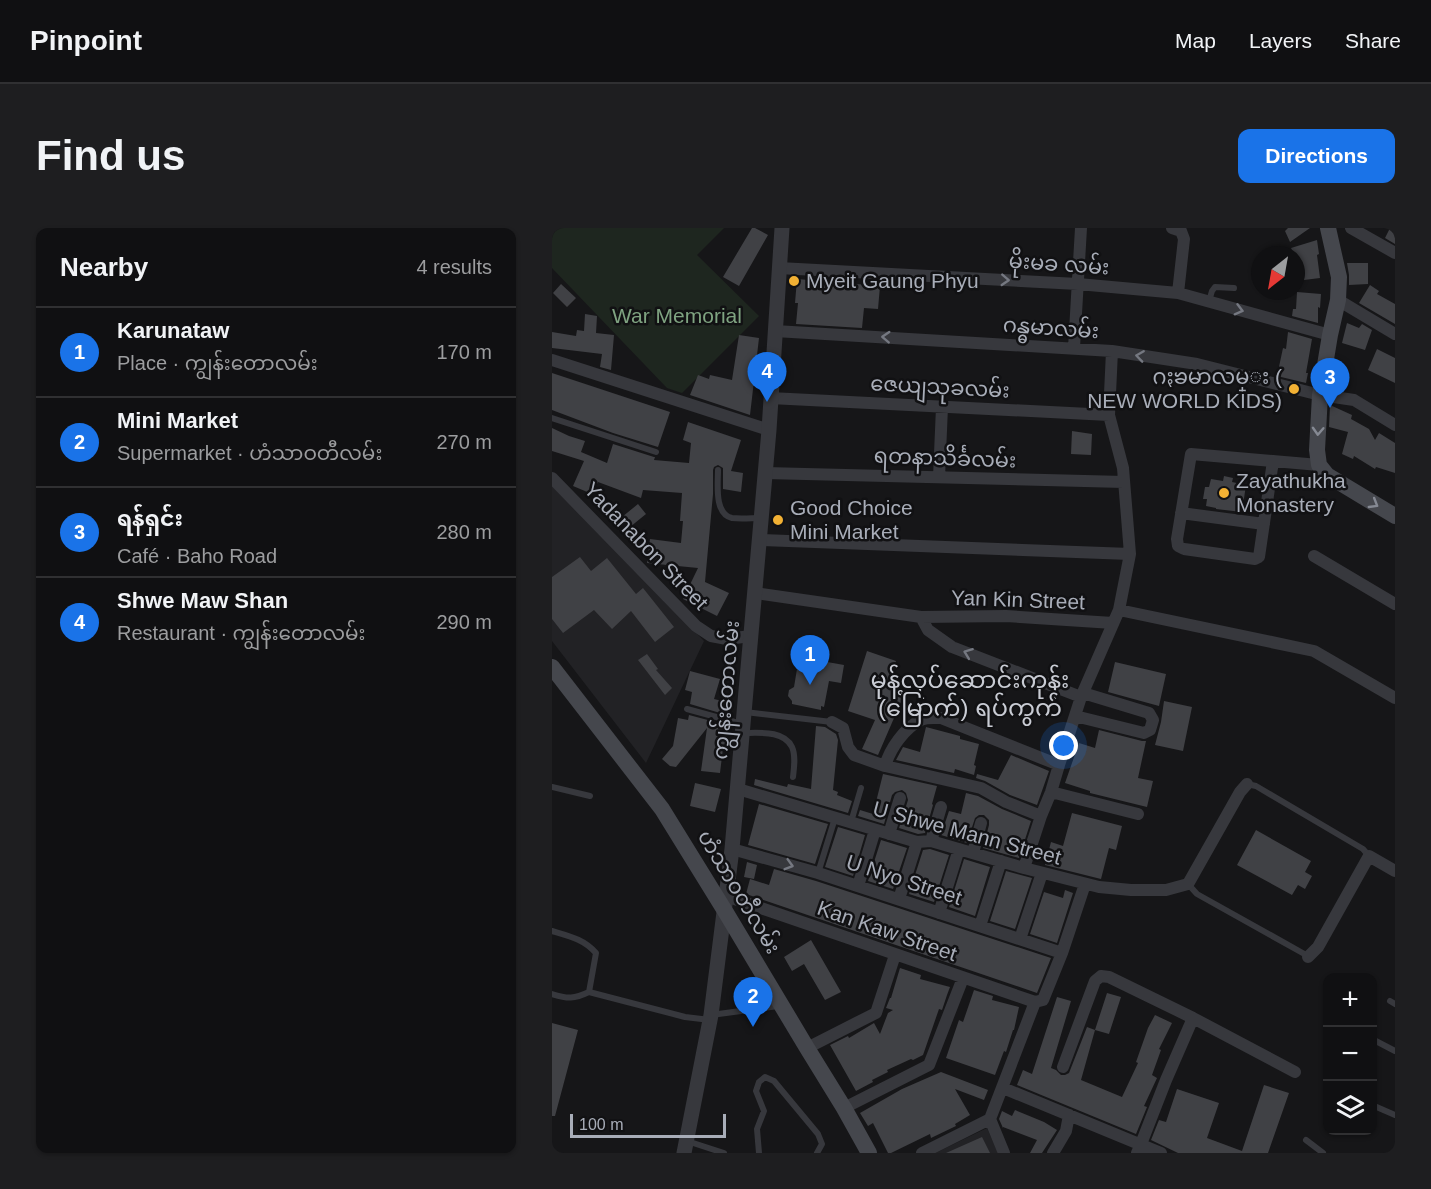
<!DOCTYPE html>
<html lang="en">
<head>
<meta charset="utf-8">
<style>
	body { margin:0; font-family:Arial,"Noto Sans Myanmar",sans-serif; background:#1e1e20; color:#f1f3f6 }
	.controls { position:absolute; right:18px; bottom:18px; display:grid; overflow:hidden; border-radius:12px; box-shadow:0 2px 4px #0004 }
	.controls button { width:54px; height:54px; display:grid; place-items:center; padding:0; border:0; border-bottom:2px solid #303032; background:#101012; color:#f1f3f6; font:30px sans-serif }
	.compass { position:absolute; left:699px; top:18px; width:54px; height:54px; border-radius:50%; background:#101012; box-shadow:0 2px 4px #0004; rotate:211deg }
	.scale { position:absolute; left:18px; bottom:15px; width:156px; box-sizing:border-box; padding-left:6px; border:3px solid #a8adb8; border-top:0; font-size:16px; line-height:21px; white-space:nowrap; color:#a8adb8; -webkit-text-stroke:4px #111113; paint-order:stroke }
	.you { position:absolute; left:512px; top:518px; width:21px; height:21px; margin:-15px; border:4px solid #fff; border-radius:50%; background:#1a73e8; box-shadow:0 0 0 9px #1a73e833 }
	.badge { display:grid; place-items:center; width:39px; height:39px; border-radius:50%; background:#1a73e8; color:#fff; font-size:20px; font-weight:700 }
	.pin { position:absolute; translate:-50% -50px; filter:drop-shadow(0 2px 3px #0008) }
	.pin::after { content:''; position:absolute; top:32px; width:21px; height:18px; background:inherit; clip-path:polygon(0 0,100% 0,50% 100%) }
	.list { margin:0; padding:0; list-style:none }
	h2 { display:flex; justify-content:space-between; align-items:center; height:78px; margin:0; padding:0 24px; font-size:26px }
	h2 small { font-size:20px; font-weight:400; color:#9c9d9f }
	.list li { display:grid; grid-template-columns:39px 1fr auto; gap:18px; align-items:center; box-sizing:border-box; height:90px; padding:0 24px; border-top:2px solid #303032 }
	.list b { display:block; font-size:22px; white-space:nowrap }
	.list p { margin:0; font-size:20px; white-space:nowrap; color:#9c9d9f }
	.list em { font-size:20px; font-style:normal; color:#9c9d9f }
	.icon { flex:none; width:33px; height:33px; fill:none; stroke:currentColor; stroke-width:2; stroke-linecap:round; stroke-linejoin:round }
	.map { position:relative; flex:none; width:843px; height:925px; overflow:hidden; border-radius:12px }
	header { display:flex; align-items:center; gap:36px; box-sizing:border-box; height:84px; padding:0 30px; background:#101012; border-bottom:2px solid #303032 }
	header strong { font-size:28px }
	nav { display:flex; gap:33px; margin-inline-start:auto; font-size:21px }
	.intro { display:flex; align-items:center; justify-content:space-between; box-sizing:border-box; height:144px; padding:0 36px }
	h1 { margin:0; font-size:42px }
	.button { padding:15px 27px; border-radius:12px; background:#1a73e8; color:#fff; font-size:21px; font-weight:700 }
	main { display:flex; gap:36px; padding:0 36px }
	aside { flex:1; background:#101012; border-radius:12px; box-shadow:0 2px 4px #0004 }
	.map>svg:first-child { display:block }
	.built { fill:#222225 }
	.green { fill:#1e261f }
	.building { fill:#404145 }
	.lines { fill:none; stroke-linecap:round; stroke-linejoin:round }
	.service { stroke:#37383d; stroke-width:6 }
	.minor { stroke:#37383d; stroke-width:12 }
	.tertiary { stroke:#37383d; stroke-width:15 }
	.secondary { stroke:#45474d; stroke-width:16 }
	.oneway { stroke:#757881 }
	.oneway2 { stroke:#858993 }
	.poi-dot { fill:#f2b134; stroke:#111113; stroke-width:2 }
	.labels { text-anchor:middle; stroke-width:5; stroke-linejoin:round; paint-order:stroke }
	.street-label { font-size:21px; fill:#a8adb8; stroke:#111113 }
	.poi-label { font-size:21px; fill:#a8adb8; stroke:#111113; text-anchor:start }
	.park-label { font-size:21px; fill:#7fa381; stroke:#111113 }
	.quarter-label { font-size:24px; fill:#c9ccd4; stroke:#111113 }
</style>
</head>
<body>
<header>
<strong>Pinpoint</strong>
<nav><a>Map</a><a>Layers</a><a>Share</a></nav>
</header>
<div class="intro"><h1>Find us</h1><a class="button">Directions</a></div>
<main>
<aside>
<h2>Nearby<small>4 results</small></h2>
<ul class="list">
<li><span class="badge">1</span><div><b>Karunataw</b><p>Place · ကျွန်းတောလမ်း</p></div><em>170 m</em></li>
<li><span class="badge">2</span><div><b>Mini Market</b><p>Supermarket · ဟံသာဝတီလမ်း</p></div><em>270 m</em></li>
<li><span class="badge">3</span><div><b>ရန်ရှင်း</b><p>Café · Baho Road</p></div><em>280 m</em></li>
<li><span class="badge">4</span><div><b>Shwe Maw Shan</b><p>Restaurant · ကျွန်းတောလမ်း</p></div><em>290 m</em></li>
</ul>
</aside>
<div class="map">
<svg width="843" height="925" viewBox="0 0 843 925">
	<rect width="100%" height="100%" fill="#161618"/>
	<!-- built -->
	<path class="built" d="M0 253 152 413 94 535 0 413Z
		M435 900 446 925H383Z"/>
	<!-- green -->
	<path class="green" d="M0 0H172L145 27 207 88 130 165 115 160 0 40Z"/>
	<!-- building -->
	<path class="building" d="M200 0H203L216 7 187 58 171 49Z
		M736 0H758L738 14 733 3Z
		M838 0H843V16L833 10Z
		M765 12 767 26 765 27 768 50 744 53V27H742L739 20Z
		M795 35H816V56L797 57V47Z
		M245 51 328 58 326 81 312 80 310 100 244 96 246 75H243Z
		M9 56 24 70 15 79 1 65Z
		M818 57 827 63 825 66 843 76V96L807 75Z
		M745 64 769 66 768 80 766 79V95L740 88 741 81H744Z
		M33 86 45 88 44 105 62 107 59 142 48 139 50 126 0 120V104L24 108 25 102 32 103Z
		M795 95 807 100 810 96 820 102 813 122 790 115Z
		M736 104 760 111 754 145H756L754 155 725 148 731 120 734 121Z
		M187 107 207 110 198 187 138 167 146 147 157 151 158 147 180 152Z
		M825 121 843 130V155L816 142Z
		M0 145 118 184 106 219 61 205 0 182Z
		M778 177 800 187 799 191 817 201 823 212 827 205 843 215V245L824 239 823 241 802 228 801 231 790 226 796 204 777 199Z
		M136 194 189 212 179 243 191 245 189 264 171 261V240L166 237 162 239 161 242V266L153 354 177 365 165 388 131 371 146 340 95 335 98 311 129 315 131 293H128L130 265 91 262 89 270 46 254 40 266 21 258 32 233 0 223V200L17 208 33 213 29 224 55 235 61 216 102 229H103L102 232 137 235 139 215 131 212Z
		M520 203 540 206 539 227 519 226Z
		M672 248 681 250 680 254 694 257 690 284 664 281V280L654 278 655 271H651L653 259H657L659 251 671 253Z
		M86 276 94 286 78 299 70 289Z
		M28 329 39 343 55 330 84 366 91 360 122 399 103 414 79 383 60 401 42 382 11 405 0 391V349Z
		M315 423 344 433 336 458 352 467 326 527 310 521 323 492 296 483Z
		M95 426 106 441 104 442 120 460 113 467 86 432Z
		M253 430 292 437 289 455 277 453 272 479 269 478V482L240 476V473L236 468 237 462 242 459 246 435Z
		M563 434 614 446 607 478 556 464Z
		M138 443 168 451 162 471 170 473 168 485 138 476 140 464 133 462Z
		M612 473 640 479 631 523 603 517 609 494Z
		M137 487 167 495V498L177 500 173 520H171L168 545 149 543 155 500 124 539 118 538 110 531 121 518 126 490 136 492Z
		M264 498 273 499 284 506 286 512 281 562 286 564 285 567 300 573 296 585 202 557 203 551 235 559 236 556 259 561Z
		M374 499 408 508V511L427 516 422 537 424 538 422 547 403 541 402 545 344 532 351 519 368 524Z
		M547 502 590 513H594L586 550 601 553 595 579 538 565V563L513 555 527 515 543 520Z
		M459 527 497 543 485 577 458 567 433 553 424 550 425 546 446 552Z
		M331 546 385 558 380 576 381 577 373 605 366 606 347 600 356 572 354 565 350 562 343 564 340 567 332 596 306 588 308 582 321 586Z
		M143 555 169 561 163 584 138 578Z
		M414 565 426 568 450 581 479 593 467 630 431 620 437 597V592L432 587H427L423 590 415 615 389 607 397 583 409 586Z
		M207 576 276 596 263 636 196 617Z
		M520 585 570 598 564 622 557 620 549 651 493 637 499 614 511 618Z
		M286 599 313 607 301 648 273 639Z
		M704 602 759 633 753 644 760 648 753 661 746 657 740 667 685 637Z
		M329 612 355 620 341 661 316 653Z
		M378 621 397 627 382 674 357 666 371 622Z
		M412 631 438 639 423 688 397 679Z
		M195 634 205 637 202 651 192 649Z
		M222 641 264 653 499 730 485 765 194 666 198 651 217 657Z
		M454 643 480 650 463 701 438 693Z
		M513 662 521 665 505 715 478 706 492 664 511 670Z
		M259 712 289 764 273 772 252 736 240 743 232 729Z
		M348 740 369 747 368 751 398 759 395 767 390 782 387 781 371 827 361 832 359 831 335 842 336 844 320 852 321 854 304 863 278 817 296 808 297 810 322 795 328 806 336 785 341 782 334 780 338 770H339Z
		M422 762 441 768 440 772 467 779 462 802H461L454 824 452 823 443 847 394 830 407 792 411 794Z
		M555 765 569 769 557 806 543 802Z
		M505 769 519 773 499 840 504 842 509 847H513L517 845 535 799 543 802 529 852 570 869 586 835 584 834 596 800 603 787 620 795 607 821 609 822 600 847 605 850 592 878 595 879 584 906 465 857 471 842 480 846Z
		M0 795 26 802 3 888H0Z
		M389 844 436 862 432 872 403 861 418 887 403 896 404 898 379 910 378 906 339 925H336L321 895 316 898 308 885 350 861Z
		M712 857 737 865 716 925H626L599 912 607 892 614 894 625 861 667 875 655 910 690 923Z
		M463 882 492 894 505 902 490 925H478L485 912 451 899V900L447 891 450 883 460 888Z
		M430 909 438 925H394Z"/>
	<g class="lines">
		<!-- service -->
		<path class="service" d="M657 73 660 63 663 59 682 60
			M0 190 104 224
			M166 242C166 256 162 286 180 290 189 291 200 290 209 290
			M135 481 190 496
			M193 484 280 494
			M191 505C207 505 232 502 240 519 244 528 242 540 241 549
			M695 556 704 558 811 621 817 628
			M0 559 38 568
			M299 594 309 560
			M266 645 283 590
			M636 656 645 666 756 728
			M0 703C17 708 32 711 44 725L37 764
			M0 766C16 771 22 771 37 764L133 789 158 792
			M838 773 843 776
			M159 787 226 778
			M820 811 843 823
			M820 877 843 887
			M754 912 771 925
			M135 913 172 925
			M207 925 205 901 212 883 204 863 207 854 213 849 222 853 266 906 270 916 265 925"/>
		<!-- minor -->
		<path class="minor" d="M620 0 629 3 632 11 626 65
			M799 0 843 25
			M227 40 526 56 626 65 778 107
			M786 72 843 106
			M223 103 560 123 645 136 768 167 802 172 843 197
			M522 120 529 0
			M0 132 217 202
			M218 170 557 187
			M721 233 707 329 703 331 632 321 626 318 625 311 639 226 767 237
			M213 245 572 254
			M387 249 390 179
			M0 250 144 398 159 408 175 411 199 408
			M629 285 712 296
			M207 312 578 326
			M762 328 843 376
			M203 365 369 389 454 388 561 395
			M567 382 762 423 843 470
			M369 389 376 402 400 419 529 469
			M523 488 592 505 598 502 601 492 597 485 531 465
			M280 494 291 500 296 519 302 527 333 538 429 560 454 574 489 588
			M333 538C338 521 352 500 369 492 375 489 382 490 389 490L507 537
			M186 561 365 614 379 613 472 640 547 659 579 662H614L636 656 688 564 695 556
			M499 564 586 586
			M337 606 348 570
			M379 613 389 579
			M180 621 266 645 510 725
			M421 625 429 595
			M472 640 489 588 499 564 507 537 529 469 567 382 578 326 571 240 557 187 560 123
			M306 658 323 602
			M174 668 483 774
			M347 671 365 614
			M387 685 407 621
			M428 698 449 633
			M468 711 490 645
			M756 729 766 719 817 628 843 643
			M483 774 491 772 510 725 533 656
			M255 820 324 785 343 727
			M511 839 543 753 549 748 557 749 641 790 743 844
			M451 860 609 925
			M292 880 377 837 411 750
			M438 891 452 925
			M370 925 438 891 483 774
			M501 925 514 903 517 887
			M585 925 589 916 614 852 641 790"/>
		<!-- tertiary -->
		<path class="tertiary" d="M132 925 159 787 180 621 217 202 230 0"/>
		<!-- secondary -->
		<path class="secondary" d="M776 0 787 49 786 72 778 107 768 167 765 222 767 237 775 247 843 288
			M0 439 110 581 173 683 255 820 292 880 317 925"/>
	</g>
	<!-- one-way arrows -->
	<defs><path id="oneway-chevron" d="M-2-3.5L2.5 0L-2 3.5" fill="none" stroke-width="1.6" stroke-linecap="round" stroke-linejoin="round" transform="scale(1.5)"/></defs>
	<g class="oneway">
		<use href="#oneway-chevron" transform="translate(453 52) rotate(3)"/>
		<use href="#oneway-chevron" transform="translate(687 82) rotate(15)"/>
		<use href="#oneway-chevron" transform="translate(334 109) rotate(-177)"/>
		<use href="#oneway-chevron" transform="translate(588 128) rotate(-172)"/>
		<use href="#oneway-chevron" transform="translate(416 425) rotate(-159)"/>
		<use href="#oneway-chevron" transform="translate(237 637) rotate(16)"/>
	</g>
	<g class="oneway2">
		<use href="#oneway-chevron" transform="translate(766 203) rotate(93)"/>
		<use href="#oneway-chevron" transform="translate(822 276) rotate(31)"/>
	</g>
	<!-- markers -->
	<g class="poi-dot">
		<circle cx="242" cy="53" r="6"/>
		<circle cx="742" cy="161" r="6"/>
		<circle cx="672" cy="265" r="6"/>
		<circle cx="226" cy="292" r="6"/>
	</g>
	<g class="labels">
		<!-- street labels -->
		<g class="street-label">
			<text transform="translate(507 36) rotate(4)" y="7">မိုးမခ လမ်း</text>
			<text transform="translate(499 100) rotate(4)" y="7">ဂန္ဓမာလမ်း</text>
			<text transform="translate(388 159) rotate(3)" y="7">ဇေယျသုခလမ်း</text>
			<text transform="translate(393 230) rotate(2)" y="7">ရတနာသိင်္ခလမ်း</text>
			<text transform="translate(94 318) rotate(46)" y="7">Yadanabon Street</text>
			<text transform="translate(466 372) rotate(2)" y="7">Yan Kin Street</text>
			<text transform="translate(174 462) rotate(-85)" y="7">ကျွန်းတောလမ်း</text>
			<text transform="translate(415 605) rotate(15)" y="7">U Shwe Mann Street</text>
			<text transform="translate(352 652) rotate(18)" y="7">U Nyo Street</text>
			<text transform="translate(187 664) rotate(59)" y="7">ဟံသာဝတီလမ်း</text>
			<text transform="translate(335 703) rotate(19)" y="7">Kan Kaw Street</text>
		</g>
		<!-- poi labels -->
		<g class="poi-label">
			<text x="254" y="60">Myeit Gaung Phyu</text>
			<text x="730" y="156" text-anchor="end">ဂႏၶမာလမ္း (<tspan x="730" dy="24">NEW WORLD KIDS)</tspan></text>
			<text x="684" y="260">Zayathukha<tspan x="684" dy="24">Monastery</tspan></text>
			<text x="238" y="287">Good Choice<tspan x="238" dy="24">Mini Market</tspan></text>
		</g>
		<!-- park labels -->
		<g class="park-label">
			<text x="125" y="95">War Memorial</text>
		</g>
		<!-- quarter labels -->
		<g class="quarter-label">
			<text x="418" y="460">မုန့်လုပ်ဆောင်းကုန်း<tspan x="418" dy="28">(မြောက်) ရပ်ကွက်</tspan></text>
		</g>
	</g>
</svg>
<div class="controls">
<button>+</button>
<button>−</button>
<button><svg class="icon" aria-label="layers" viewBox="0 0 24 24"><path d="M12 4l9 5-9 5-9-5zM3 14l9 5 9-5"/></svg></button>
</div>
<svg class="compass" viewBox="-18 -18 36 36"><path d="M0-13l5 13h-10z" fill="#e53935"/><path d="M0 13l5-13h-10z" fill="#9c9d9f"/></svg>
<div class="scale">100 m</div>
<div class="you"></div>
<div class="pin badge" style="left:258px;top:457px">1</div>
<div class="pin badge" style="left:201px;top:799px">2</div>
<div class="pin badge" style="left:778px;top:180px">3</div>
<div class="pin badge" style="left:215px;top:174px">4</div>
</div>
</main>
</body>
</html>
